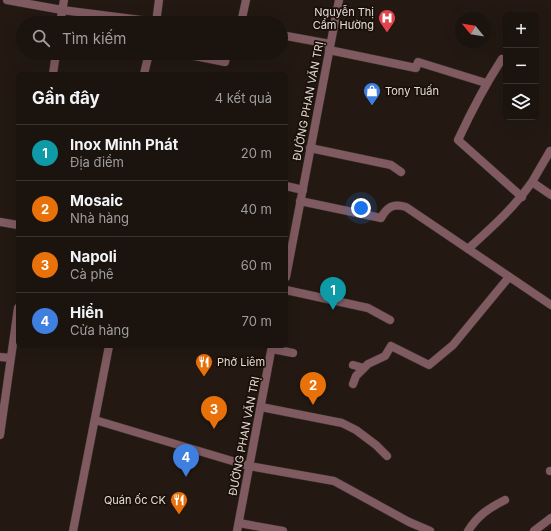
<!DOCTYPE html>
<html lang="vi">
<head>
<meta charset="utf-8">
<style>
	body { margin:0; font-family:Inter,sans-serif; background:#27201c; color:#f1f3f6 }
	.controls { position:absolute; right:12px; top:12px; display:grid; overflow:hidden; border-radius:6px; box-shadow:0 4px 16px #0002 }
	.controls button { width:36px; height:36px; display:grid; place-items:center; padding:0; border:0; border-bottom:1px solid #38322e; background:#1a130e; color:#f1f3f6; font:20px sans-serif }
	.compass { position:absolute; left:455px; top:12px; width:36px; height:36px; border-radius:50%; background:#1a130e; box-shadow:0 4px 16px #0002; rotate:300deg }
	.you { position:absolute; left:361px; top:208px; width:14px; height:14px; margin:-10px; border:3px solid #fff; border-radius:50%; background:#1a73e8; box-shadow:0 0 0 6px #1a73e833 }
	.badge { display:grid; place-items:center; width:26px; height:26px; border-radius:50%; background:#0b8043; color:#fff; font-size:13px; font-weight:700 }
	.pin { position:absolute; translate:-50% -33px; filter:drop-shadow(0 1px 2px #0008) }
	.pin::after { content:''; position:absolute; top:21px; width:14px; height:12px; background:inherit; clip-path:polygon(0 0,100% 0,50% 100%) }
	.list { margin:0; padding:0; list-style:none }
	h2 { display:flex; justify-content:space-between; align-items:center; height:52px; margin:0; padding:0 16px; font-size:17px }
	h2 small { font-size:13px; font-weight:400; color:#9f9e9e }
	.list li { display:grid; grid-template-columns:26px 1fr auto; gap:12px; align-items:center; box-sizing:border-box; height:56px; padding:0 16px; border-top:1px solid #38322e }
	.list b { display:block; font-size:15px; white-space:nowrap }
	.list p { margin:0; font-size:13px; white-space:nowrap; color:#9f9e9e }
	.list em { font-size:13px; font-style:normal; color:#9f9e9e }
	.icon { flex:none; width:22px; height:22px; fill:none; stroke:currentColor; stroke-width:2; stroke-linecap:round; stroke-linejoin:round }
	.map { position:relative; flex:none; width:551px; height:531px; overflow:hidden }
	.search { position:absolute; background:#1a130e; box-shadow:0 4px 16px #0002; left:16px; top:16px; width:272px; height:44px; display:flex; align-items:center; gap:10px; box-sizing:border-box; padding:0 14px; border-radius:22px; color:#9f9e9e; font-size:15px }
	.panel { position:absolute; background:#1a130e; box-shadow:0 4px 16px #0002; left:16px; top:72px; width:272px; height:276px; border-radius:6px }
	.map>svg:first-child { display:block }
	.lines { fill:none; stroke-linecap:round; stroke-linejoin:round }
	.lane-casing { stroke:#3e342e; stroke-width:9 }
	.street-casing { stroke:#3e342e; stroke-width:9 }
	.lane { stroke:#805a61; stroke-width:8 }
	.street { stroke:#805a61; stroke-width:8 }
	.labels { text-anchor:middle; stroke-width:3.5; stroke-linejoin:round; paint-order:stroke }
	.poi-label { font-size:11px; fill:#e4dcd7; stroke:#1a1009; text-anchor:end }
	.street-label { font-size:11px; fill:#e4dcd7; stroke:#1a1009 }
</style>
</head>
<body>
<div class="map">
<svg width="551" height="531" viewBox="0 0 551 531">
	<rect width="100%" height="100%" fill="#231912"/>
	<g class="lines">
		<defs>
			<path id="lane" d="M7 0 62 10 156 22
				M60 23 64 0
				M156 23 159 0
				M241 23 246 0
				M281 35 330 44
				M329 50 416 68 418 62 486 83
				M180 53 225 62 227 53
				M502 59C485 85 471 112 458 140L522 197
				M53 74 56 53
				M144 74 149 53
				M310 148 391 165 401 172
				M550 151 532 182 551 195
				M286 186 303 190
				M300 201 381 218C387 207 393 203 406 207L551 305
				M0 222 18 225
				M468 249C491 228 514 208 532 182
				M286 290 368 308 390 320
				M272 349 293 353
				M0 357 11 358
				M353 365 364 368
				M353 384 356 376 368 364 385 356 391 346 429 365 453 345 509 277
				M261 407 342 423 356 430 376 445 387 456
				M95 420 249 466 334 481 409 522 430 531
				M0 435 18 308
				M550 471H551
				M239 523 283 531
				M73 531 109 346
				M468 531C478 515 489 508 505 500
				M534 531 551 518"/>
			<path id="street" d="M286 277 339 0
				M237 531 272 346"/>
		</defs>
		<!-- lane casing -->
		<use href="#lane" class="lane-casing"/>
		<!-- street casing -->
		<use href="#street" class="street-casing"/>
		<!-- lane -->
		<use href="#lane" class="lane"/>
		<!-- street -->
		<use href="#street" class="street"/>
	</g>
	<!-- icons -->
	<defs>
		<symbol id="hospital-pin" viewBox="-11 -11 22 30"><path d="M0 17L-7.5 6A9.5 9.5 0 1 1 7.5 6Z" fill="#e0444e" stroke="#1a1009"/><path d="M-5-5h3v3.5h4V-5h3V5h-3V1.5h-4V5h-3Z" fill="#fff"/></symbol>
		<symbol id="shop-pin" viewBox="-11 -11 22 30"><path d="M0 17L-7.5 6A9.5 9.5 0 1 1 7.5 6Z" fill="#3f7fe0" stroke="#1a1009"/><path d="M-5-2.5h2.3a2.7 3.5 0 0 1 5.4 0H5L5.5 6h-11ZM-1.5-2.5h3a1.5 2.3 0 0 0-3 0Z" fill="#fff"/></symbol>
		<symbol id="restaurant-pin" viewBox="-11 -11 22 30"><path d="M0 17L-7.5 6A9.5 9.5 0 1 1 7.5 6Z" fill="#e8710a" stroke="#1a1009"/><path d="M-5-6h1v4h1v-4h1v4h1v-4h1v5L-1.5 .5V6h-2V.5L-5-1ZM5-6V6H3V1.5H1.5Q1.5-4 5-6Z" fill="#fff"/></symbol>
	</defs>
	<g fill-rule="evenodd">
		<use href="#hospital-pin" x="377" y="8" width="20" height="27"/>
		<use href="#shop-pin" x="362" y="81" width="20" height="27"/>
		<use href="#restaurant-pin" x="194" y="352" width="20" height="27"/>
		<use href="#restaurant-pin" x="169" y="490" width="20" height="27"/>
	</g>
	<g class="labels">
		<!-- poi labels -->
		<g class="poi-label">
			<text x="374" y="16">Nguyễn Thị<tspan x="374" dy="13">Cẩm Hường</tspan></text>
			<text x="385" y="95" text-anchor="start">Tony Tuấn</text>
			<text x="217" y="366" text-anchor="start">Phở Liêm</text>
			<text x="166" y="504">Quán ốc CK</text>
		</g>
		<!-- street labels -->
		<g class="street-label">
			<text transform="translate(308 101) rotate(-79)" y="4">ĐƯỜNG PHAN VĂN TRỊ</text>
			<text transform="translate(244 436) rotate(-79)" y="4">ĐƯỜNG PHAN VĂN TRỊ</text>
		</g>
	</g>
</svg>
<div class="controls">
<button>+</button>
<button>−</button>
<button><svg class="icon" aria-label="layers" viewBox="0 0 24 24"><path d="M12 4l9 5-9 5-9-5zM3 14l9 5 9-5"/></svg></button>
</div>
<svg class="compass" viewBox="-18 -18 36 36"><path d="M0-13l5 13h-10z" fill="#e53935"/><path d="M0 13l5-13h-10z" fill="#9f9e9e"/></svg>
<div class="you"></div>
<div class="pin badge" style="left:333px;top:310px;background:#0f9aa8">1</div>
<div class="pin badge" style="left:313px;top:405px;background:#e8710a">2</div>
<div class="pin badge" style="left:214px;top:429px;background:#e8710a">3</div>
<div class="pin badge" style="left:186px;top:477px;background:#3f7fe0">4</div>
<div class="search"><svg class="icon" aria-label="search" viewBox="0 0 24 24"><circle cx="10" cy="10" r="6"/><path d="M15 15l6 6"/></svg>Tìm kiếm</div>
<section class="panel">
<h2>Gần đây<small>4 kết quả</small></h2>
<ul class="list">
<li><span class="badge" style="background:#0f9aa8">1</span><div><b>Inox Minh Phát</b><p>Địa điểm</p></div><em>20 m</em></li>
<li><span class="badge" style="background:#e8710a">2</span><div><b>Mosaic</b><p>Nhà hàng</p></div><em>40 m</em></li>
<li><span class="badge" style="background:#e8710a">3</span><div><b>Napoli</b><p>Cà phê</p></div><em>60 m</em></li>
<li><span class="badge" style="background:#3f7fe0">4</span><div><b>Hiển</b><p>Cửa hàng</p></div><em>70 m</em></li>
</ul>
</section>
</div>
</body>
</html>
